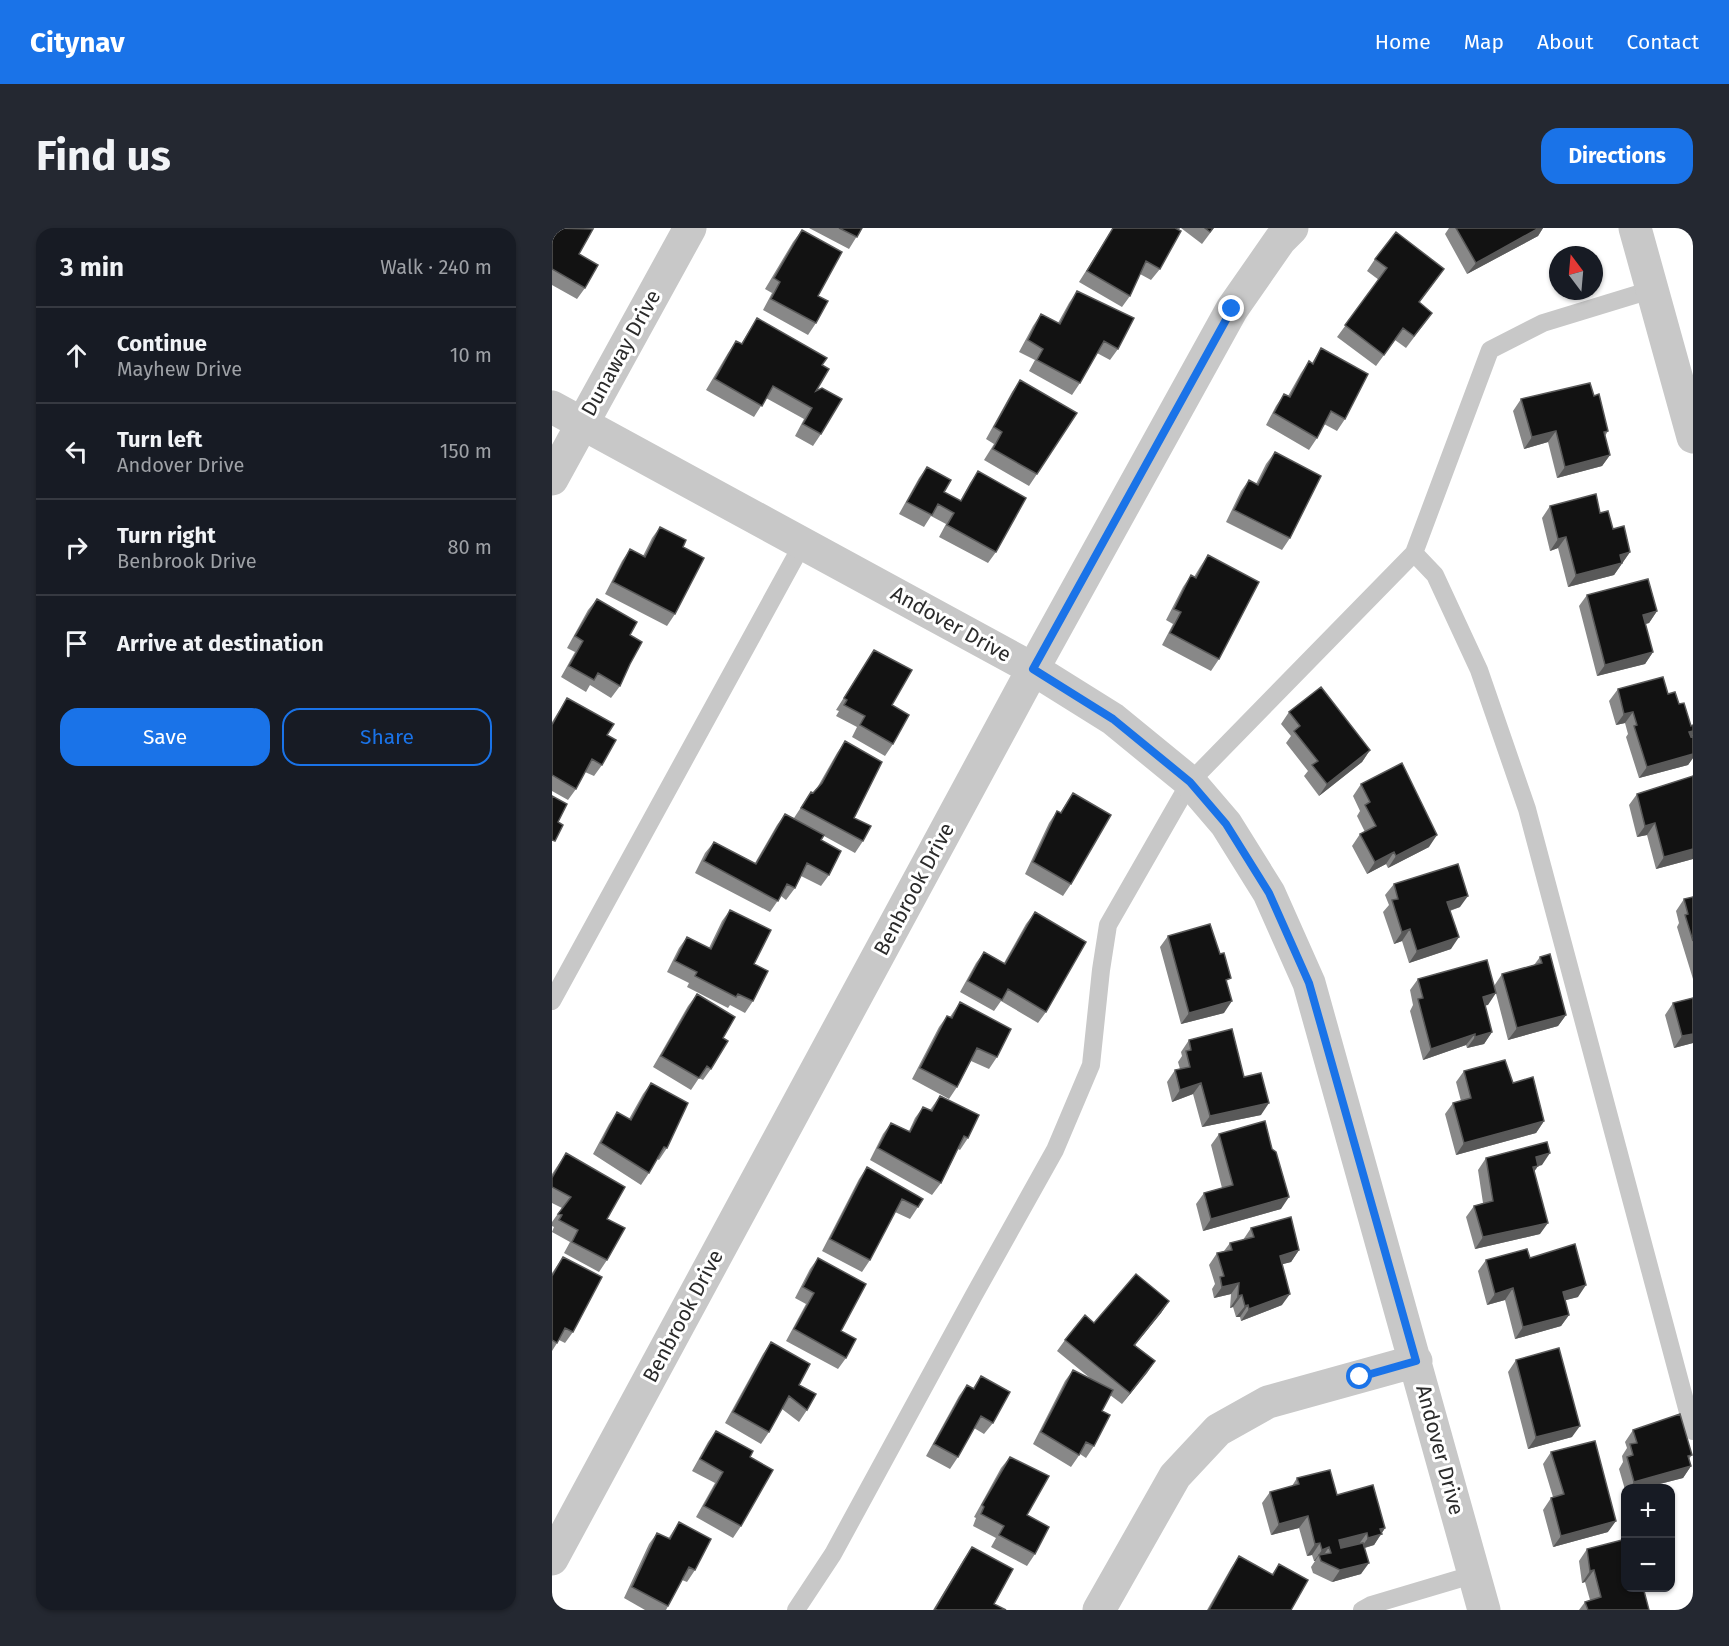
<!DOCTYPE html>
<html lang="en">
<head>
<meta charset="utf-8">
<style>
	body { margin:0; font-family:"Fira Sans",sans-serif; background:#242831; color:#f1f3f6 }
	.controls { position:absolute; right:18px; bottom:18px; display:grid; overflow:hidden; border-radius:12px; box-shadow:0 2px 4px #0004 }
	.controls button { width:54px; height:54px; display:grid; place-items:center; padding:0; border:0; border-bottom:2px solid #363941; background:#171b24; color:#f1f3f6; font:30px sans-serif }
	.compass { position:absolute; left:997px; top:18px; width:54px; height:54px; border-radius:50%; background:#171b24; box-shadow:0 2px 4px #0004; rotate:344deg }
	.stop { position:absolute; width:18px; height:18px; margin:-14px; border:4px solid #1a73e8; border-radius:50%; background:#fff }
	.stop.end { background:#1a73e8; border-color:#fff; box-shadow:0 2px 6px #0008 }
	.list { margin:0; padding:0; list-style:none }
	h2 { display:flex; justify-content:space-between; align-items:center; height:78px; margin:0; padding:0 24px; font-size:26px }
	h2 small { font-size:20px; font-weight:400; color:#9ea1a6 }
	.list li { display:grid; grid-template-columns:39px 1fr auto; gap:18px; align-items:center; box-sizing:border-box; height:96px; padding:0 24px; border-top:2px solid #363941 }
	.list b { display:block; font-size:22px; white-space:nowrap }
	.list p { margin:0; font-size:20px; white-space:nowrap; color:#9ea1a6 }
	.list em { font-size:20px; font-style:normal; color:#9ea1a6 }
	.actions { display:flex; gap:12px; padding:18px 24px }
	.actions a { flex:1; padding:14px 0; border:2px solid #1a73e8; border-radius:18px; text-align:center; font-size:21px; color:#1a73e8 }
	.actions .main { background:#1a73e8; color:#fff }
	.icon { flex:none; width:33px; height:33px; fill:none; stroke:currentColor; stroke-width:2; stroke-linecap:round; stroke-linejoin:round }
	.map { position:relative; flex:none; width:1141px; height:1382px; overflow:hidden; border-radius:18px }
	header { display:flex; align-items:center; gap:36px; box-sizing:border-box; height:84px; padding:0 30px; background:#1a73e8; color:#fff }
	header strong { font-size:28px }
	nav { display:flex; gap:33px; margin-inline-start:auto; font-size:21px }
	.intro { display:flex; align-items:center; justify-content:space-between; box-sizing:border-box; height:144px; padding:0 36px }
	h1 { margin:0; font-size:42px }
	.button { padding:15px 27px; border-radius:18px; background:#1a73e8; color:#fff; font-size:21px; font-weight:700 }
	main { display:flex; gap:36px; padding:0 36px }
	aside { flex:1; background:#171b24; border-radius:18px; box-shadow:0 2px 4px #0004 }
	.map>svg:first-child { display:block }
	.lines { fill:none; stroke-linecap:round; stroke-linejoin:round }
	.service { stroke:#c8c8c8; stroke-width:18 }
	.minor { stroke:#c8c8c8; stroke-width:33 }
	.wall { fill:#888 }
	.shaded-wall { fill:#595959 }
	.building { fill:#121212; stroke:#595959; stroke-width:1.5 }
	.route { stroke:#1a73e8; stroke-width:8 }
	.labels { text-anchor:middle; stroke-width:6; stroke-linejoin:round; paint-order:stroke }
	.street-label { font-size:21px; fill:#2b2b2b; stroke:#fff }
</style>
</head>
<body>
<header>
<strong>Citynav</strong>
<nav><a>Home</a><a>Map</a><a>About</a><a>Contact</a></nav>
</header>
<div class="intro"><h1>Find us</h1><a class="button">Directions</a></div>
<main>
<aside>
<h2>3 min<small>Walk · 240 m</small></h2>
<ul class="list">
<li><svg class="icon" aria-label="ahead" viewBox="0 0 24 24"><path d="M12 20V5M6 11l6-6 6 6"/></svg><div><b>Continue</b><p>Mayhew Drive</p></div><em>10 m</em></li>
<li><svg class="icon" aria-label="left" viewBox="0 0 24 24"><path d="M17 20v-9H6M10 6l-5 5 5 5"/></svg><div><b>Turn left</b><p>Andover Drive</p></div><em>150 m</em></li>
<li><svg class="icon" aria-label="right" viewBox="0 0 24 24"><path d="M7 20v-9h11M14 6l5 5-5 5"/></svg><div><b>Turn right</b><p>Benbrook Drive</p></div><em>80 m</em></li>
<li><svg class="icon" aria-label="arrive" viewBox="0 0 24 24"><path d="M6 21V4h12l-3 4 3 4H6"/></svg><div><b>Arrive at destination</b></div></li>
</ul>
<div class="actions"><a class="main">Save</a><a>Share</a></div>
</aside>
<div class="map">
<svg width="1141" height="1382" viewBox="0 0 1141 1382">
	<rect width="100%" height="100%" fill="#fff"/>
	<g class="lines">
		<!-- service -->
		<path class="service" d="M862 325 883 347 927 442 975 581 1141 1203
			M0 773 251 315
			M244 1382 281 1326 422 1067 503 922 539 837 549 742 556 697 638 554 862 325 938 122 991 95 1099 62
			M810 1382 819 1377 923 1346"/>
		<!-- minor -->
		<path class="minor" d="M1083 0 1141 209
			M0 179 481 441 561 491 638 554 674 596 717 665 757 755 932 1382
			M0 251 138 0
			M0 1331 481 441 680 81 728 12 740 0
			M547 1382 623 1248 666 1202 716 1174 864 1133"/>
	</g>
	<!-- wall -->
	<path class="wall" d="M0 0 27 26 33 60 25 71 0 57Z
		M257 0H310L297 21Z
		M561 0H628L608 41 599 52 588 46 578 68 570 79 527 54Z
		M629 0H662L650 16Z
		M897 0H991L986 8 915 46 893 6Z
		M250 2 266 68 264 95 256 107 211 82 220 65 213 61 241 14Z
		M823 31 892 41 867 75 880 85 872 96 854 120 843 112 824 138 785 109 827 52 815 43Z
		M525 63 566 121 558 132 545 125 528 155 520 167 477 143 483 132 467 124 481 98 489 86 506 95 517 75Z
		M205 90 270 137 264 163 269 206 261 218 243 208 252 191 214 170 202 189 154 162 176 125 184 113 189 116Z
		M769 120 793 191 785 203 772 196 765 210 757 222 714 197 724 178 732 166 736 168 749 145 757 133 760 135Z
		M468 152 485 246 477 258 432 232 442 216 434 211 460 164Z
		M1042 168 1056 203 1053 208 1058 227 1050 238 1005 250 996 214 972 221 961 183 969 171Z
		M723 224 738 310 730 322 674 294 689 263 697 252 704 256 714 236Z
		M375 239 392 264 408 273 418 255 426 243 444 324 436 335 387 309 394 296 379 288 372 299 347 286 367 250Z
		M998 278 1048 285 1078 324 1062 347 1016 359 1006 320 998 323 990 290Z
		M108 299 123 386 115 398 53 366 70 333 78 321 91 328 100 310Z
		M656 327 667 431 659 443 610 417 621 396 614 392 631 359 639 347 642 349 648 339Z
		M1035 367 1105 383 1097 395 1093 396 1101 424 1093 436 1045 448 1027 378Z
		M45 371 78 407V436L68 458 59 470 38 457 34 464 9 449 23 424 15 420 36 382Z
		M322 422 340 477 341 516 333 528 300 509 305 499 284 488 287 483 284 482Z
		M1066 461 1116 466 1127 476 1139 498 1141 497V507L1140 509 1141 508V530L1136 537 1087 550 1074 509 1076 506 1073 495 1064 497 1057 473Z
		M15 470 55 507 50 537 42 548 33 544 24 561 16 572 0 563V494Z
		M737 484 818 522 810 534 767 568 752 548 756 543 734 515 739 508 729 496Z
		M293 513 302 590 311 613 303 625 272 608 269 612 277 647 269 658 249 648 243 660 234 672 229 668 218 684 143 645 153 625 162 614 203 635 225 597 233 586 242 590 259 564 261 565 265 560 285 525Z
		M1141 548V631L1104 641 1095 607 1085 609 1077 577 1085 566Z
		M809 556 877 619 836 640 834 636 815 646 800 618 808 606 813 604 805 588 808 583 801 568Z
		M521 565 519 656 511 668 473 646 497 595 505 583 508 585Z
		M842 656 908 679 898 683 899 721 857 735 850 713 842 716 831 684 837 677 833 667Z
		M1141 669V751L1125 699 1127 695 1124 683 1132 671Z
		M178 682 202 736 201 773 193 785 178 777 176 780 135 759 137 755 115 744 127 720 135 709 157 720 170 693Z
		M483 684 494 784 486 795 449 773 442 783 408 764 424 735 432 724 452 735 474 696Z
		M616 708 675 756 672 785 629 796 608 719Z
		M988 729 1014 787 1006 798 956 812 942 758 950 746 982 737Z
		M866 751 936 777H933L940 804 932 816 915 820 914 817 871 832 858 783 861 777 858 762Z
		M145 766 171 810 159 841 151 852 147 850 139 862 101 839 136 778Z
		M1141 770V815L1122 820 1113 787 1121 775Z
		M408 774 445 829 437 841 419 833 405 859 397 871 360 851 387 799 395 788 398 789Z
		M637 812 692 849 709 887 650 899 641 866 620 874 615 854 623 842 628 841 626 834 630 828 629 824Z
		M912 843 961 855 992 893 984 905 904 927 893 886 901 875 909 873 904 854Z
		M99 855 115 920 107 932 105 931 97 945 89 957 41 926 57 896 65 884 77 891 91 866Z
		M388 868 416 910 408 922 406 921 389 955 380 967 318 932 331 906 339 895 357 903 363 890 371 879 378 882Z
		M667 906 729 981 651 1003 644 976 652 965 670 960 659 917Z
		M14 925 55 991V1032L47 1044 12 1025 18 1014 0 1004 2 999 0 998V994L10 980 0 975V946Z
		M934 930 990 937 986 938 982 944 988 1006 923 1021 914 989 922 978 931 975 926 942Z
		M315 939 366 979 358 991 343 984 318 1032 310 1044 270 1023 307 951Z
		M699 1000 747 1022 739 1034 730 1036V1077L689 1093 688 1089H684L681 1079 678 1080 679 1066 662 1070 660 1061 663 1056 657 1037 665 1025 672 1023 678 1015 691 1012Z
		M11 1029 21 1104 13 1115 7 1112 0 1123V1045Z
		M266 1030 289 1103 294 1130 286 1141 234 1113 254 1076 243 1070 258 1041Z
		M978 1030 1026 1069 1013 1072 1017 1087 1009 1098 963 1111 953 1072 935 1077 926 1043 934 1032Z
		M617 1073 609 1085 583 1117 603 1133 570 1176 558 1167 550 1183 542 1218 534 1230 528 1226 519 1239 481 1216 513 1153 521 1142 538 1150 505 1123 513 1112 542 1095Z
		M219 1114 247 1157 255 1182 247 1194 230 1181 217 1204 209 1216 173 1195 211 1126Z
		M964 1132 1020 1209 976 1221 956 1144Z
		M429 1148 441 1195 432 1206 422 1200 406 1229 398 1241 374 1228 407 1168 415 1157 421 1160Z
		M1081 1202 1140 1227 1137 1231 1139 1238 1131 1250 1092 1260H1074V1265L1067 1241 1071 1234 1070 1228 1075 1220 1073 1214Z
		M164 1203 189 1298 181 1310 144 1289 163 1255 140 1243 156 1214Z
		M999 1224 1056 1304 1001 1319 991 1282 999 1270 1001 1269 991 1236Z
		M458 1229 475 1287 483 1326 475 1338 439 1319 444 1310 421 1298 424 1290 422 1289 449 1240Z
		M745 1250 785 1267 833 1300 822 1317 813 1320 809 1346 780 1354 761 1345 759 1339 763 1333H762L760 1327 755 1328 747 1300 719 1307 710 1275 718 1264 740 1258Z
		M127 1294 143 1342 135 1354 130 1352 114 1382H93L72 1370 97 1316 105 1305 116 1311Z
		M420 1319 442 1376 454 1382H381L412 1331Z
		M1035 1321 1091 1360 1097 1382H1027L1033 1374 1038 1372 1033 1354 1030 1355 1027 1333Z
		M687 1328 720 1346 727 1336 739 1382H655L679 1340Z"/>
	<!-- shaded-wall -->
	<path class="shaded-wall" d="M987 0H991L986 8 915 46 924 35Z
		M1004 203 996 214 972 221 980 209Z
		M1058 227 1050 238 1005 250 1013 239Z
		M1014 309 1006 320 998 323 1006 311Z
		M1078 324 1062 347 1016 359 1024 347 1068 327Z
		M1105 383 1097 395 1083 399 1091 387Z
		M1101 424 1093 436 1045 448 1053 437Z
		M1081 484 1073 495 1064 497 1072 486Z
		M1141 503V507L1137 513V504Z
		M818 522 810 534 767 568 775 556Z
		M1141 526V530L1136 537 1087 550 1095 539Z
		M1103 595 1095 607 1085 609 1093 598Z
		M885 607 877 619 836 640 844 628Z
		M1141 621V631L1104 641 1112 629Z
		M842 624 834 636 815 646 823 634Z
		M916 668 908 679 887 686 895 674Z
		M858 701 850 713 842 716 850 704Z
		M907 709 899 721 857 735 865 723Z
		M944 765 936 777 923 780 931 769Z
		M680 773 672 785 629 796 637 785Z
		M1014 787 1006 798 956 812 965 800Z
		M940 804 932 816 915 820 923 809Z
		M923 806 914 817 871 832 879 821Z
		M1141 806V815L1122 820 1130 808Z
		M649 855 641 866 620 874 628 862Z
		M717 875 709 887 650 899 658 888Z
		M992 893 984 905 904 927 912 915Z
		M998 925 990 937 982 939 986 938 978 949 984 929Z
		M737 969 729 981 651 1003 659 991Z
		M996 995 988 1006 923 1021 931 1009Z
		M747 1022 739 1034 720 1039 728 1028Z
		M687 1055 679 1066 662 1070 670 1059Z
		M1034 1057 1026 1069 1003 1075 1011 1064Z
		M961 1060 953 1072 935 1077 943 1066Z
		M738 1066 730 1077 689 1093 697 1081Z
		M690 1067 681 1079 678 1080 686 1068Z
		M617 1073 609 1085 574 1128 582 1117Z
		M696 1077 688 1089H684L693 1078Z
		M1017 1087 1009 1098 963 1111 971 1099Z
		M603 1133 595 1145 570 1176 578 1165Z
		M1028 1198 1020 1209 976 1221 984 1209Z
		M1139 1238 1131 1250 1092 1260H1077L1082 1254Z
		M756 1288 747 1300 719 1307 727 1296Z
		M1064 1293 1056 1304 1001 1319 1009 1308Z
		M833 1300 822 1317 808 1321 816 1310 828 1301Z
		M815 1305 807 1316 779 1324 787 1312Z
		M768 1315 760 1327 755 1328 763 1316Z
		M777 1319 769 1331 767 1327 763 1333H762L770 1322Z
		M817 1335 809 1346 780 1354 788 1342Z
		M1042 1342 1033 1354 1030 1355 1038 1343Z"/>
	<!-- building -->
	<path class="building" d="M0 0 41 1 27 26 46 37 33 60 0 41Z
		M287 0H310L305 9Z
		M561 0H623L629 3 608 41 594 33 578 68 535 43Z
		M653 0H661L658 4Z
		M904 0H987L924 35Z
		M250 2 290 24 266 68 276 73 264 95 219 71 228 54 222 50Z
		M844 4 892 41 867 74 880 85 862 108 851 100 832 127 793 97 835 40 823 31Z
		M525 63 582 90 566 121 552 113 528 155 485 132 491 121 476 112 489 86 508 96Z
		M205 90 275 130 270 137 277 141 264 163 270 160 290 171 269 206 251 196 260 180 221 158 210 178 163 151 184 113 190 116Z
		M769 120 816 146 793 191 779 183 765 210 722 185 732 166 738 169 757 133 761 136Z
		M468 152 525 185 485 246 441 221 450 204 442 199Z
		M1038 155 1042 168 1047 166 1056 203 1052 204 1058 227 1013 239 1004 203 980 209 969 171Z
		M723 224 769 248 738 310 682 282 697 252 706 257Z
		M375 239 399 252 392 264 409 273 426 243 474 270 444 324 395 297 402 285 386 276 380 287 355 274Z
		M1044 266 1048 285 1056 283 1061 301 1072 298 1078 324 1068 327 1070 335 1024 347 1014 309 1006 311 998 278Z
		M108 299 134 312 131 319 152 330 123 386 61 354 78 321 93 329Z
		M656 327 707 354 667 431 618 405 629 384 622 381 639 347 644 350Z
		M1096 351 1105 383 1091 387 1101 424 1053 437 1035 367Z
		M45 371 85 394 78 407 90 414 78 436 68 458 46 445 42 452 17 438 31 413 23 408Z
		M322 422 360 442 340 477 357 487 341 516 308 497 313 488 292 477 295 472 292 470Z
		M1111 449 1116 466 1123 464 1127 476 1132 475 1139 498 1141 497V503L1137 504 1139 509 1141 508V526L1095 539 1082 498 1085 497 1081 484 1072 486 1066 461Z
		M769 459 818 522 775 556 760 537 766 533 742 503 748 498 737 484Z
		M15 470 62 496 55 507 64 512 50 537 40 531 24 561 0 547V497Z
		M293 513 330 534 302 590 319 598 311 613 249 580 259 564 261 565 270 555Z
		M850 535 885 607 844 628 842 624 823 634 808 606 824 598 813 577 818 574 809 556Z
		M1141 548V621L1112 629 1103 595 1093 598 1085 566Z
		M521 565 559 587 519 656 481 634 505 583 509 585Z
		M0 568 15 576 6 594 11 597 3 613 0 612Z
		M233 586 272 607 269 612 289 623 277 647 255 635 243 660 235 656 226 673 152 633 162 614 204 636Z
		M906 636 916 668 895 674 907 709 865 723 858 701 850 704 840 672 846 671 842 656Z
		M1141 669V713L1133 687 1136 686 1132 671Z
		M178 682 219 702 202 736 216 743 201 773 186 766 184 769 143 748 145 744 123 733 135 709 159 721Z
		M483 684 534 714 494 784 456 761 450 772 416 753 432 724 453 736Z
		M658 696 668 726 672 725 679 750 674 752 680 773 637 785 616 708Z
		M998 726 1014 787 965 800 950 746 990 735 988 729Z
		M935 732 944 765 931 769 940 804 923 809V806L879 821 866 771 871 770 866 751Z
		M145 766 183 789 171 810 176 813 159 841 155 838 147 850 109 828Z
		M1141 770V806L1130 808 1121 775Z
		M408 774 459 801 445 829 425 820 405 859 368 840 395 788 400 790Z
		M680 801 692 849 709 845 717 875 658 888 649 855 628 862 623 842 638 839 634 823 639 822 637 812Z
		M953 832 961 855 981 849 992 893 912 915 901 875 919 870 912 843Z
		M99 855 136 875 115 920 112 919 97 945 49 915 65 884 79 892Z
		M388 868 427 887 416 910 412 908 389 955 326 920 339 895 358 904 371 879 380 883Z
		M713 893 720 921 724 924 737 969 659 991 652 965 681 957 667 906Z
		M995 914 998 925 984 929 986 938 981 939 996 995 931 1009 922 978 941 973 934 930Z
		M14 925 73 959 55 991 73 1000 55 1032 20 1014 26 1002 7 992 10 987 6 986 19 969 0 959V950Z
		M315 939 371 971 366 979 350 971 318 1032 278 1011Z
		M739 989 747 1022 728 1028 738 1066 697 1081 696 1077 693 1078 690 1067 686 1068 687 1055 670 1059 668 1049 672 1048 665 1025 680 1022 678 1015 702 1009 699 1000Z
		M1023 1016 1034 1057 1011 1064 1017 1087 971 1099 961 1060 943 1066 934 1032 975 1021 978 1030Z
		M11 1029 50 1049 21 1104 13 1100 5 1115 0 1112V1048Z
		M266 1030 314 1056 289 1103 304 1111 294 1130 242 1101 262 1065 251 1059Z
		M584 1046 617 1073 582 1117 603 1133 578 1165 513 1112 533 1087 542 1095Z
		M219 1114 258 1136 247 1157 264 1166 255 1182 237 1168 217 1204 181 1184Z
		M1007 1120 1028 1198 984 1209 964 1132Z
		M521 1142 561 1162 550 1183 558 1187 542 1218 534 1214 527 1227 489 1204Z
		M429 1148 458 1164 441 1195 429 1188 406 1229 382 1216 415 1157 422 1161Z
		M1128 1186 1140 1227 1136 1228 1139 1238 1082 1254 1075 1229 1081 1227 1078 1216 1085 1215 1081 1202Z
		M164 1203 201 1223 198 1229 221 1242 189 1298 152 1278 171 1244 148 1231Z
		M1043 1213 1064 1293 1009 1308 999 1270 1012 1266 999 1224Z
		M458 1229 497 1248 475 1287 497 1299 483 1326 447 1307 452 1298 429 1286 432 1279 430 1277Z
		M778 1242 785 1267 821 1257 833 1300 828 1301 830 1306 816 1310 815 1305 787 1312 789 1320 811 1315 817 1335 788 1342 769 1333 767 1327 779 1325 777 1319 770 1322 768 1315 763 1316 756 1288 727 1296 718 1264 747 1256 745 1250Z
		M127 1294 159 1311 143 1342 137 1339 116 1378 80 1359 105 1305 118 1311Z
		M1074 1311V1359H1091L1097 1382H1036L1033 1374 1049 1369 1042 1342 1038 1343 1035 1321Z
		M420 1319 461 1341 442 1376 454 1382H385L383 1381Z
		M687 1328 721 1347 727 1336 756 1352 739 1382H657Z"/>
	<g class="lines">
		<!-- route -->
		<path class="route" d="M680 81 481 441 561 491 638 554 674 596 717 665 757 755 864 1133 808 1149"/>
	</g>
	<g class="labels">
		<!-- street labels -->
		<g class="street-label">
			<text transform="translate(69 125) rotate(-61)" y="7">Dunaway Drive</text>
			<text transform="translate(399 396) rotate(29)" y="7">Andover Drive</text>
			<text transform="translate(362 661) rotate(-62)" y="7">Benbrook Drive</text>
			<text transform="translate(131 1088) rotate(-62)" y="7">Benbrook Drive</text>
			<text transform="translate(888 1222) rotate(75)" y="7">Andover Drive</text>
		</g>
	</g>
</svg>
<div class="controls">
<button>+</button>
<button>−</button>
</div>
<svg class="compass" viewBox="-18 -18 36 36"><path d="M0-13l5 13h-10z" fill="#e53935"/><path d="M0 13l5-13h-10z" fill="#9ea1a6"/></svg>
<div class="stop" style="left:808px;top:1149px"></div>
<div class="stop end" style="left:680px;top:81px"></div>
</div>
</main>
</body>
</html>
